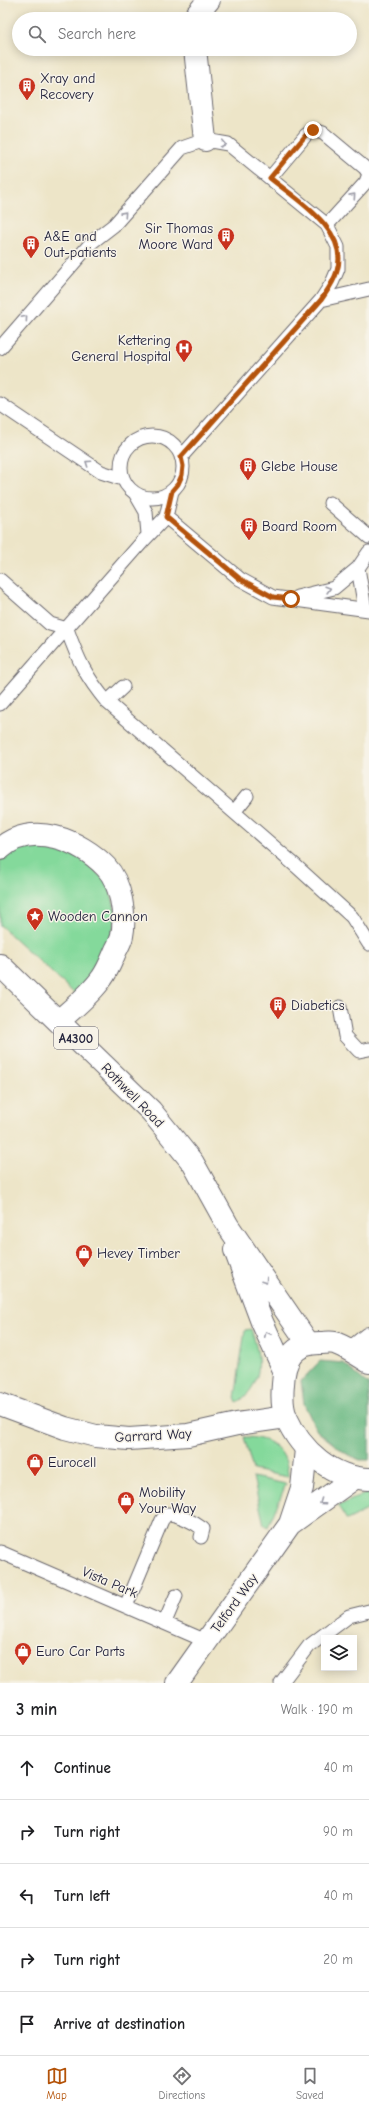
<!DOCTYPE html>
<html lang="en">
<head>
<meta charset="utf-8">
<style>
	body { margin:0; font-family:"Comic Neue",sans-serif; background:#f2f2f2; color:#202124 }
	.controls { position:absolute; right:12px; bottom:12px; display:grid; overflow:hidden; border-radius:0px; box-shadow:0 2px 10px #0003 }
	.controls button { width:36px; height:36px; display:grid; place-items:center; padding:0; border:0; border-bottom:1px solid #e0e0e0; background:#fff; color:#202124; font:20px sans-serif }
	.stop { position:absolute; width:12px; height:12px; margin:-9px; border:3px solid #b45309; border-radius:50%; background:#fff }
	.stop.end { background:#b45309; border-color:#fff; box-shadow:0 1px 4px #0008 }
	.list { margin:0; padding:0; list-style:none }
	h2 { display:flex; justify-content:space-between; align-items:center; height:52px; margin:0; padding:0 16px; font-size:17px }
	h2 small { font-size:13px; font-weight:400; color:#757577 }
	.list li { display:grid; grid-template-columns:26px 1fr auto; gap:12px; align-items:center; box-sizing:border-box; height:64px; padding:0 16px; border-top:1px solid #e0e0e0 }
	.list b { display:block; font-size:15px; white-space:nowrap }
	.list em { font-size:13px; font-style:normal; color:#757577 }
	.icon { flex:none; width:22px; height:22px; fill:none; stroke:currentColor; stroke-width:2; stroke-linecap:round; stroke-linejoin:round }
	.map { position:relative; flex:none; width:369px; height:1683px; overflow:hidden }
	.search { position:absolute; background:#fff; box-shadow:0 2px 10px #0003; left:12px; right:12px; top:12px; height:44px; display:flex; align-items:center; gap:10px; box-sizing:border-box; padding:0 14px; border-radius:22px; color:#757577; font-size:15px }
	.sheet { height:372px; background:#fff }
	nav { display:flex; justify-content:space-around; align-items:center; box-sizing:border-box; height:56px; border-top:1px solid #e0e0e0; background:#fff; font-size:11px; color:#757577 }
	nav a { display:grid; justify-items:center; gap:2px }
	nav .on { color:#b45309 }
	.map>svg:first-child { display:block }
	.green { fill:#84d99b; stroke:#537e6b }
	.forest { fill:#6bb983; stroke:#466e5f }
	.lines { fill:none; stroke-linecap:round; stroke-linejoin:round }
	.service-casing { stroke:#69666c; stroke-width:15 }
	.minor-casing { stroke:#69666c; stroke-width:24 }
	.tertiary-casing { stroke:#69666c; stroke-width:24 }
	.primary-casing { stroke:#69666c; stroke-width:24 }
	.service { stroke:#fff; stroke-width:13 }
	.minor { stroke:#fff; stroke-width:22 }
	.tertiary { stroke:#fff; stroke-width:22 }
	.primary { stroke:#fff; stroke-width:22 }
	.oneway { stroke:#9c9ca7 }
	.route { stroke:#b45309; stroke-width:5 }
	.labels { text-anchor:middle; stroke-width:3; stroke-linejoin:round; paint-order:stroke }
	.shield { fill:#f7f3e8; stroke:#62616f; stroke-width:1 }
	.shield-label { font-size:13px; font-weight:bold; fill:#22223b }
	.poi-label { font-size:14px; fill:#22223b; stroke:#f7f3e8; text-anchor:start }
	.street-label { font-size:14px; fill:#22223b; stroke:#f7f3e8 }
</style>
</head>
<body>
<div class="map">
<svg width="369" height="1683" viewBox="0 0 369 1683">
	<rect width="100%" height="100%" fill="#f7f3e8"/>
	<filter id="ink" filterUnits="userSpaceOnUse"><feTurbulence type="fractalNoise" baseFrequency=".025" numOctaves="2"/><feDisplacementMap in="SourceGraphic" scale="8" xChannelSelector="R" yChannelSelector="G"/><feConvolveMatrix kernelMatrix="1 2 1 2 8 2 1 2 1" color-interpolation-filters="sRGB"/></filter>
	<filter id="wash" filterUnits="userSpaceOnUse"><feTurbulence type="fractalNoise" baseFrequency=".012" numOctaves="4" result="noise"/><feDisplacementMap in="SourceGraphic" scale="16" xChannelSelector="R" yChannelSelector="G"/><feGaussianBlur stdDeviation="0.9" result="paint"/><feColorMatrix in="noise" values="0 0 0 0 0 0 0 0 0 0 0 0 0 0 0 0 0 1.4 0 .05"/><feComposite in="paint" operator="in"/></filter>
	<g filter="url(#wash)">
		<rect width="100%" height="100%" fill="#ede5c8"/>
		<!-- green -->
		<path class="green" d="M45 844 75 852 108 883 117 915 105 958 75 994 0 925V859L19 848Z
			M251 1329C261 1358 265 1383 237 1403L235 1398 245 1330Z
			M244 1437C271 1437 288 1450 288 1477L253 1470Z
			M253 1477 286 1484 268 1527 264 1525Z
			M369 1492V1509L347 1520 338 1506Z"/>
		<!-- forest -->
		<path class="forest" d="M320 1361 343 1363 369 1385V1460H360L345 1453 317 1431 304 1404 301 1381Z"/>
	</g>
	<g filter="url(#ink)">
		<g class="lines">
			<defs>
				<path id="service" d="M270 178 306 135 313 130 323 133 365 168 369 174 366 182 327 225
					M321 300 369 289
					M0 348 92 242 114 225 182 148 205 140 228 144 327 225 338 247V269L332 283 321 300 181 457
					M0 404 101 472 123 479
					M121 467a31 31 0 1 1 62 0a31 31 0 1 1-62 0Z
					M135 493 146 512 148 534
					M330 503 369 537
					M166 517 240 579 273 597 369 610
					M358 568 365 609
					M0 580 50 624 67 629
					M297 597 334 588 358 568 369 552
					M67 629C78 660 86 677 107 702L296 866 352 917 369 944
					M107 702 123 687
					M0 704 143 541 166 517 172 491
					M234 812 247 796
					M340 1007 345 1036 359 1051 369 1049
					M0 1552 206 1641
					M126 1606 162 1520 167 1514C178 1514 194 1522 203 1529L201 1537
					M165 1622 176 1596
					M281 1683 309 1646 349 1616 369 1611"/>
				<path id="minor" d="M193 19 209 0
					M195 49 205 140
					M0 849C31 820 80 840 106 867 121 883 126 915 122 936 121 941 118 946 116 950 112 959 108 970 102 978 91 994 73 1008 59 1021
					M353 1351 369 1338
					M0 1404 65 1428 96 1436 129 1439 188 1435 237 1424 286 1417"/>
				<path id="tertiary" d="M290 1524 353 1479
					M177 1683 290 1524 302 1488 306 1449"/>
				<path id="primary" d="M0 965 151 1111 193 1163 228 1226 308 1343
					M235 1250 262 1322 284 1370
					M369 1362C358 1355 348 1348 335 1343 330 1342 325 1343 320 1343 293 1343 284 1360 283 1384 282 1395 282 1408 286 1417 301 1451 332 1478 369 1479"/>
			</defs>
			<!-- service casing -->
			<use href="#service" class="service-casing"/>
			<!-- minor casing -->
			<use href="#minor" class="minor-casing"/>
			<!-- tertiary casing -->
			<use href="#tertiary" class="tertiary-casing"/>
			<!-- primary casing -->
			<use href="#primary" class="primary-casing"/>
			<!-- service -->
			<use href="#service" class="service"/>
			<!-- minor -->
			<use href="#minor" class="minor"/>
			<!-- tertiary -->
			<use href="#tertiary" class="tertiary"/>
			<!-- primary -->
			<use href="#primary" class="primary"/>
		</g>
		<!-- one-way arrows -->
		<defs><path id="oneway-chevron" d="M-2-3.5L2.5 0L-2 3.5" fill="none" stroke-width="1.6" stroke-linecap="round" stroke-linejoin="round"/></defs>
		<g class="oneway">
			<use href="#oneway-chevron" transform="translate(223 144) rotate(12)"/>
			<use href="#oneway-chevron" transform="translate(353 196) rotate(-48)"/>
			<use href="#oneway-chevron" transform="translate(124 214) rotate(-48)"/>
			<use href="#oneway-chevron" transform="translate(25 318) rotate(-49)"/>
			<use href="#oneway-chevron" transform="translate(88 463) rotate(-146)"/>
			<use href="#oneway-chevron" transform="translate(328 589) rotate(-16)"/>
			<use href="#oneway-chevron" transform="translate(265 1281) rotate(56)"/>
			<use href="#oneway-chevron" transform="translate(267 1334) rotate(-115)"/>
			<use href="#oneway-chevron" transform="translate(322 1502) rotate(145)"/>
		</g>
	</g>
	<g class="lines" filter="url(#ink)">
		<!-- route -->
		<path class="route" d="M291 599 273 597 240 579 166 517 172 491 178 484 182 475 183 466 181 457 321 300C327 291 334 282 337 271 350 231 296 199 270 178L306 135 313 130"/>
	</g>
	<!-- icons -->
	<defs>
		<symbol id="building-pin" viewBox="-11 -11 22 30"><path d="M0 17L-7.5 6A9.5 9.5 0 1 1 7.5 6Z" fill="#c8321e" stroke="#f7f3e8"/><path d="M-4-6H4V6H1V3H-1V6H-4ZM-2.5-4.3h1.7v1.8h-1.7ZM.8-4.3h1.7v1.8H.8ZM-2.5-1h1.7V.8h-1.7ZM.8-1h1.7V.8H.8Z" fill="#fff"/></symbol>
		<symbol id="hospital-pin" viewBox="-11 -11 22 30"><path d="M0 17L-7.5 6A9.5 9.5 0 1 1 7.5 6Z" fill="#c8321e" stroke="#f7f3e8"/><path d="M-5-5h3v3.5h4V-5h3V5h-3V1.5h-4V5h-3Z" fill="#fff"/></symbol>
		<symbol id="sight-pin" viewBox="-11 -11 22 30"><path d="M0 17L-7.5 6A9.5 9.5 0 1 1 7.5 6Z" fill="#c8321e" stroke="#f7f3e8"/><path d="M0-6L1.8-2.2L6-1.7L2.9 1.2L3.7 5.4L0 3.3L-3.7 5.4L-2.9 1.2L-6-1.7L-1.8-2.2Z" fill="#fff"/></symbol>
		<symbol id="shop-pin" viewBox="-11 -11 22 30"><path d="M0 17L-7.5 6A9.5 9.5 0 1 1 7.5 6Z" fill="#c8321e" stroke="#f7f3e8"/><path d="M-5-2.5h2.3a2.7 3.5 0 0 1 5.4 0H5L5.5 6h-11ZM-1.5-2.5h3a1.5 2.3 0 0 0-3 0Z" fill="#fff"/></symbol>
	</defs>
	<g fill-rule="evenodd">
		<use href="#building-pin" x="17" y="76" width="20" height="27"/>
		<use href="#building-pin" x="216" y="226" width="20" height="27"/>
		<use href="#building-pin" x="21" y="234" width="20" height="27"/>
		<use href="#hospital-pin" x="174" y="338" width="20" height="27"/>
		<use href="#building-pin" x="238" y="456" width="20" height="27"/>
		<use href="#building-pin" x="239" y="516" width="20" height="27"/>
		<use href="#sight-pin" x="25" y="906" width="20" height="27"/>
		<use href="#building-pin" x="268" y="995" width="20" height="27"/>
		<use href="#shop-pin" x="74" y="1243" width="20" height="27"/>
		<use href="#shop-pin" x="25" y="1452" width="20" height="27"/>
		<use href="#shop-pin" x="116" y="1490" width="20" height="27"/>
		<use href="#shop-pin" x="13" y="1641" width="20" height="27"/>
	</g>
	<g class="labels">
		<!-- shield labels -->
		<rect class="shield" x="54" y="1027" width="44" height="22" rx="3"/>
		<g class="shield-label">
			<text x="76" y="1043">A4300</text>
		</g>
		<!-- poi labels -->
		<g class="poi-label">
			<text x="40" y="83">Xray and<tspan x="40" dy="16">Recovery</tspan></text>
			<text x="213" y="233" text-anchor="end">Sir Thomas<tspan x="213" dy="16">Moore Ward</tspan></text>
			<text x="44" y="241">A&amp;E and<tspan x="44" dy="16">Out-patients</tspan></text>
			<text x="171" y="345" text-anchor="end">Kettering<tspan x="171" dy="16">General Hospital</tspan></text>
			<text x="261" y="471">Glebe House</text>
			<text x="262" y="531">Board Room</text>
			<text x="48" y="921">Wooden Cannon</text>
			<text x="291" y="1010">Diabetics</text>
			<text x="97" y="1258">Hevey Timber</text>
			<text x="48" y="1467">Eurocell</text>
			<text x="139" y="1497">Mobility<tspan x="139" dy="16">Your Way</tspan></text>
			<text x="36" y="1656">Euro Car Parts</text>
		</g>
		<!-- street labels -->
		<g class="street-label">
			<text transform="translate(133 1095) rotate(46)" y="5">Rothwell Road</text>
			<text transform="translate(153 1435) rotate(-3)" y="5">Garrard Way</text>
			<text transform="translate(110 1582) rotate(23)" y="5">Vista Park</text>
			<text transform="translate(234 1603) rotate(-54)" y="5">Telford Way</text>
		</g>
	</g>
</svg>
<div class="controls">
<button><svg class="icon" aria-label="layers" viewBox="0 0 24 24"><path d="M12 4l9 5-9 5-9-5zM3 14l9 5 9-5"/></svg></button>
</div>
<div class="stop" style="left:291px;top:599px"></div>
<div class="stop end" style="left:313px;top:130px"></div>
<div class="search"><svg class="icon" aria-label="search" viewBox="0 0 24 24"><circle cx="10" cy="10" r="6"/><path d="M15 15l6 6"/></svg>Search here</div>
</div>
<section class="sheet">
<h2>3 min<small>Walk · 190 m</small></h2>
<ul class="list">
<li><svg class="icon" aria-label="ahead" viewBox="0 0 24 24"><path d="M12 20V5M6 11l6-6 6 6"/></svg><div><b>Continue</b></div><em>40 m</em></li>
<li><svg class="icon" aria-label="right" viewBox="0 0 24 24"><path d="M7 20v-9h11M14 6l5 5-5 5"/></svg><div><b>Turn right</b></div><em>90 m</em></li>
<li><svg class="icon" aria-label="left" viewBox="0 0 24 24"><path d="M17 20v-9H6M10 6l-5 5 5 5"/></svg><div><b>Turn left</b></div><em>40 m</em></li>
<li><svg class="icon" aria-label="right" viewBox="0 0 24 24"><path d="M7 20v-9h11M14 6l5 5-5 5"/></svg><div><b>Turn right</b></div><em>20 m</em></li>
<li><svg class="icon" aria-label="arrive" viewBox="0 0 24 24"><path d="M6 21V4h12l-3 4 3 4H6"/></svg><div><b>Arrive at destination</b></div></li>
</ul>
</section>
<nav>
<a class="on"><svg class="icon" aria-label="map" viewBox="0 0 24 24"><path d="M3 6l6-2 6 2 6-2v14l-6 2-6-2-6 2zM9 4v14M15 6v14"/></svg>Map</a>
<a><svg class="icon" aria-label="directions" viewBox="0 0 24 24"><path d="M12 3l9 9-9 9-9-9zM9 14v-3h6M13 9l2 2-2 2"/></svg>Directions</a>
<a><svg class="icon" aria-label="saved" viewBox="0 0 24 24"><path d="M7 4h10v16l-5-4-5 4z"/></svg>Saved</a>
</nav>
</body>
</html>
